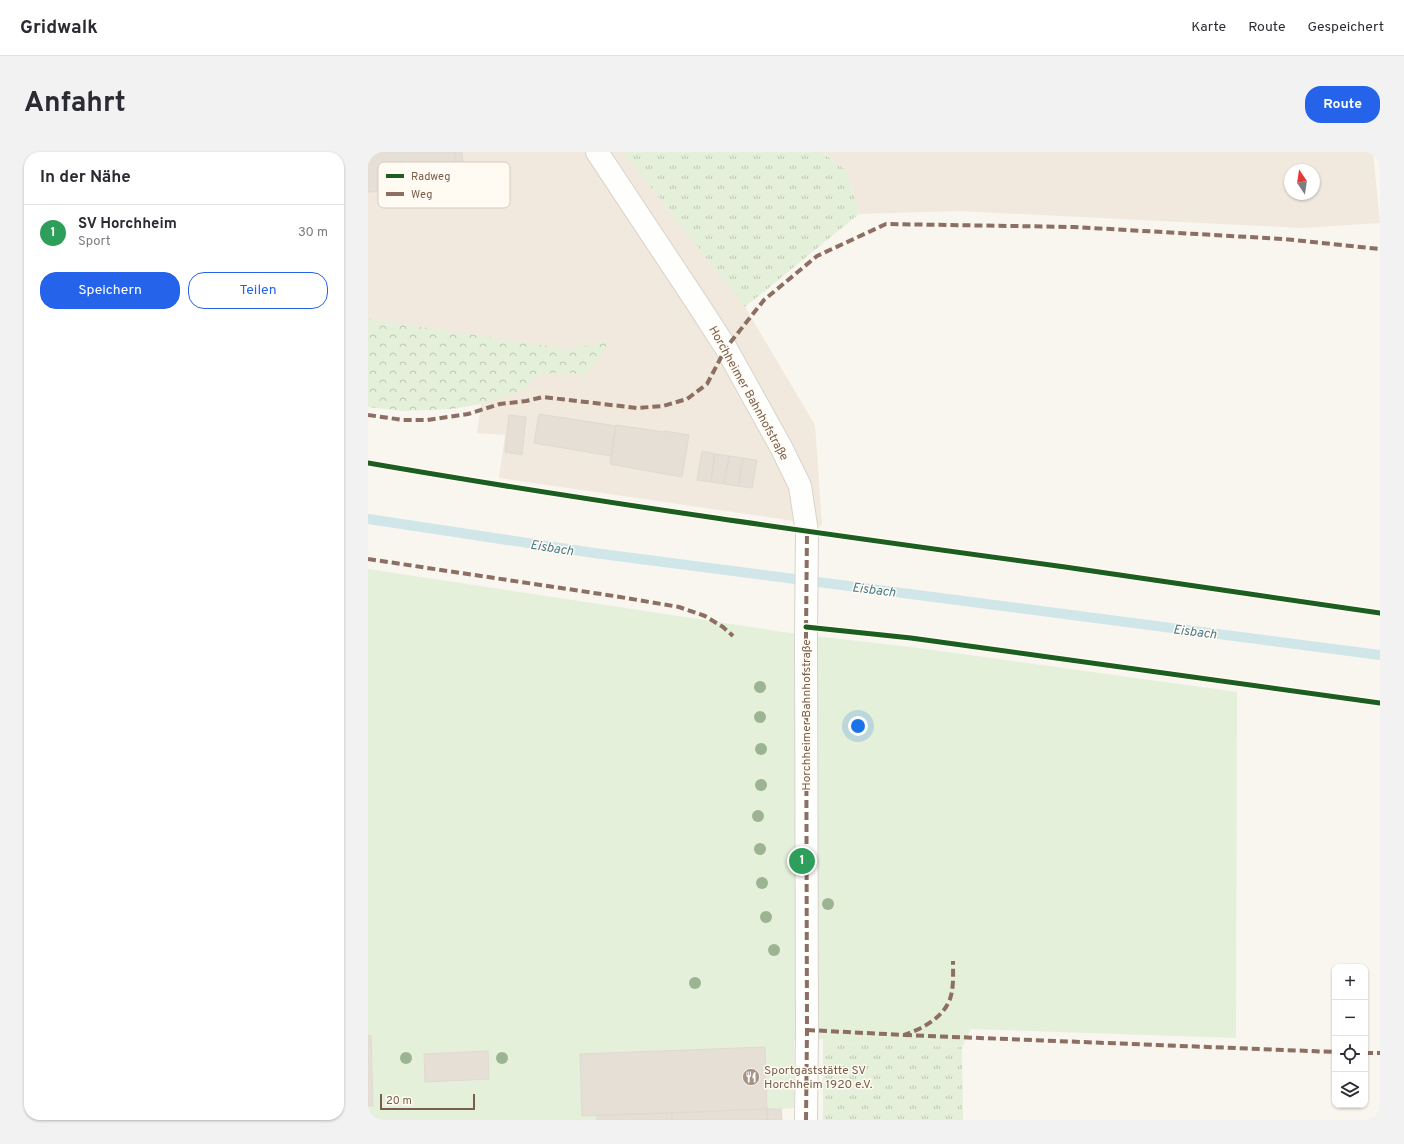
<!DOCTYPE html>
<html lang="de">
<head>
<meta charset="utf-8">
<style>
	body { margin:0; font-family:Overpass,sans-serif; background:#f2f2f3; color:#2b2b33 }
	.controls { position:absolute; right:12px; bottom:12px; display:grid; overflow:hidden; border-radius:8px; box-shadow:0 1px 3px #0004 }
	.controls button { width:36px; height:36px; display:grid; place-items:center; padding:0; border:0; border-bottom:1px solid #e1e1e2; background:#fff; color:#2b2b33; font:20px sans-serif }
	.compass { position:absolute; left:916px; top:12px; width:36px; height:36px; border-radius:50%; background:#fff; box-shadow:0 1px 3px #0004; rotate:347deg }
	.scale { position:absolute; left:12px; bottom:10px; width:95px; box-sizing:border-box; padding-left:4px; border:2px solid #785f4d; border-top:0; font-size:11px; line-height:14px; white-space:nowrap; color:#785f4d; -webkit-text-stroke:3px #fffaf2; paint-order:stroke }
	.you { position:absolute; left:490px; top:574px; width:14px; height:14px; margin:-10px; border:3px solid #fff; border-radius:50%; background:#1a73e8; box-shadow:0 0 0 6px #1a73e833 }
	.badge { display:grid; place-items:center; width:26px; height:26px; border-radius:50%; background:#2563eb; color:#fff; font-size:13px; font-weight:700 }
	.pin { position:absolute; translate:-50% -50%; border:2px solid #fff; box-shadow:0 1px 4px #0006 }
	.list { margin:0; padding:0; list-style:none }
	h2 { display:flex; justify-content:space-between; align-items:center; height:52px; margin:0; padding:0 16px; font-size:17px }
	h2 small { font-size:13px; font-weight:400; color:#7c7c81 }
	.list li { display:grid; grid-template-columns:26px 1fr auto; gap:12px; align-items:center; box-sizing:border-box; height:56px; padding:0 16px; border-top:1px solid #e1e1e2 }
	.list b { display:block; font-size:15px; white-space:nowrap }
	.list p { margin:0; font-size:13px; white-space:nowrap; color:#7c7c81 }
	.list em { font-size:13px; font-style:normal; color:#7c7c81 }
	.actions { display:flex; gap:8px; padding:12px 16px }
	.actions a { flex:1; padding:9px 0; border:1px solid #2563eb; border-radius:16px; text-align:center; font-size:14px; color:#2563eb }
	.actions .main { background:#2563eb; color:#fff }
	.icon { flex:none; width:22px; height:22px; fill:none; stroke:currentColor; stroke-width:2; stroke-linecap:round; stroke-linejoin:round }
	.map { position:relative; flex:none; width:1012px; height:968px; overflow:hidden; border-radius:16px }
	header { display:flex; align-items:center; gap:24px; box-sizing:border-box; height:56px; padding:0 20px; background:#fff; border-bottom:1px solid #e1e1e2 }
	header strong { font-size:19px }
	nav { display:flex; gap:22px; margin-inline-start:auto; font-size:14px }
	.intro { display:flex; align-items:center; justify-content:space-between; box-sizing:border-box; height:96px; padding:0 24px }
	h1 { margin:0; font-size:28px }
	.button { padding:10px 18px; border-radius:16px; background:#2563eb; color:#fff; font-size:14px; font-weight:700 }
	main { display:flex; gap:24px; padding:0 24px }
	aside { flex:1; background:#fff; border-radius:16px; box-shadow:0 1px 3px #0004 }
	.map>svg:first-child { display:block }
	.residential { fill:#f1e9dd; fill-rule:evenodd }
	.grass { fill:url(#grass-tufts) }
	.forest { fill:url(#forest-crowns) }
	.garden { fill:#e4f0da }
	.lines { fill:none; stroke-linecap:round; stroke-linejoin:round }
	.stream { stroke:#d0e6e9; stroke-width:10 }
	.building { fill:#e5dfd6; stroke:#e1d9d1 }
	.minor-casing { stroke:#d8d3cc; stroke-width:24 }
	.minor { stroke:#fefefd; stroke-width:22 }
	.quiet { stroke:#8d6e63; stroke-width:4; stroke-dasharray:8 4; stroke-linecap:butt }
	.cycleway-casing { stroke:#fffaf2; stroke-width:8 }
	.cycleway { stroke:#1b5e20; stroke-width:5 }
	.tree { fill:#9db492 }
	.labels { text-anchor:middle; stroke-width:3; stroke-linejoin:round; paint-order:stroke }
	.street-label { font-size:12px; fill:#785f4d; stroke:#fffaf2 }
	.poi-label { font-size:12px; fill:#785f4d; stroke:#fffaf2; text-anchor:start }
	.water-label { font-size:13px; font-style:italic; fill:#477b8b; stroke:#fffaf2 }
	.key { fill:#fffaf2; stroke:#d6ccc0; stroke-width:1 }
	.key-label { font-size:11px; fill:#785f4d }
</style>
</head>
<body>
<header>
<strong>Gridwalk</strong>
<nav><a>Karte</a><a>Route</a><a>Gespeichert</a></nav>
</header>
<div class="intro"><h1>Anfahrt</h1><a class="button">Route</a></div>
<main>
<aside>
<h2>In der Nähe<small></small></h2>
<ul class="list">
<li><span class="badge" style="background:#2e9e5b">1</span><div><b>SV Horchheim</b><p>Sport</p></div><em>30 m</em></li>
</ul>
<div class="actions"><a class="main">Speichern</a><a>Teilen</a></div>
</aside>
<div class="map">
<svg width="1012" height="968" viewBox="0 0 1012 968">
	<defs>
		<pattern id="grass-tufts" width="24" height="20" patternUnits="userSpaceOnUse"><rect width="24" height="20" fill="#e4f0da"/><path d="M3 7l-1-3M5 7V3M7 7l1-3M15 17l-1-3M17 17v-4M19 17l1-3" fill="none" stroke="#bec6b3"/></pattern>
		<pattern id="forest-crowns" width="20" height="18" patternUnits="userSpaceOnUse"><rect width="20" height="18" fill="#e4f0da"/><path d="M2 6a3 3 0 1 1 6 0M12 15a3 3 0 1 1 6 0" fill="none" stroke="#bec6b3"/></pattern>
	</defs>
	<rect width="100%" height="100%" fill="#f8f6ef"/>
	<!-- residential -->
	<path class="residential" d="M0 0H255L377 155 447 273 454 374 413 367 131 326 137 283 109 281 113 252 127 187 0 167Z
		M455 0H1005L1012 71 935 76 590 59 491 62 479 19ZM922 18H946V42H922Z"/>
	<!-- grass -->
	<path class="grass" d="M255 0H454L479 19 491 62 377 155Z
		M455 887 473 891 594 895 595 968H455Z"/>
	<!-- forest -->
	<path class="forest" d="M0 167 200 197 241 190 218 223 194 220 169 223 154 239 113 252 84 257 36 259 0 255Z"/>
	<!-- garden -->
	<path class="garden" d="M0 417 429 482 543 495 869 540 868 886 603 877 594 895 473 891 455 887 426 889V956L413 957 414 968H0Z"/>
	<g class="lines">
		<!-- stream -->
		<path class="stream" d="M0 367 226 401 1012 503"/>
	</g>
	<!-- building -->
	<path class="building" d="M0 0H87V11L36 17 37 38 0 40Z
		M87 0H94L95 9H87Z
		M171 262 248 274 243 304 166 291Z
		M141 263 158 265 154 303 137 300Z
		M248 273 296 280V279L321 283 314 325 242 312Z
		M334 299 347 302 343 330 329 328Z
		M347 302 361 304 356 332 343 330Z
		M361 304 375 306 370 334 356 332Z
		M375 306 389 308 384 336 370 334Z
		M3 883 5 954H0V884Z
		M397 895 399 957 214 964 212 902Z
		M120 899 121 927 57 930 56 902Z
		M399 957H413L414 968H400Z
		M399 957 400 968H304V961Z
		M304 961V968H229V963Z"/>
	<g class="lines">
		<defs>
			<path id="minor" d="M229 0 331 154 358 196 413 295 432 334 439 380 438 482 439 878 438 968"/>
		</defs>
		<!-- minor casing -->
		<use href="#minor" class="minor-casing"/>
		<!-- minor -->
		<use href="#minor" class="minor"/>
		<!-- quiet -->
		<path class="quiet" d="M0 263 35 268H59L100 262 132 252 158 249 175 245 269 256 295 254 319 247 339 232 358 196 396 148 449 104 518 72 706 75 916 87 1012 97
			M0 407 246 444 311 455 337 464 355 475 365 484
			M439 878 536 883C554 877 575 866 582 847 586 835 585 822 585 809
			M536 883 967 900
			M997 901H1012
			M438 968 439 878 438 482 439 380"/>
		<defs>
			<path id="cycleway" d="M0 311C231 351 464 383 697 415 802 430 907 446 1012 461
				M438 475 543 486 1012 551"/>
		</defs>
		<!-- cycleway casing -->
		<use href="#cycleway" class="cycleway-casing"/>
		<!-- cycleway -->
		<use href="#cycleway" class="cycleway"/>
	</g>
	<!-- trees -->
	<g class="tree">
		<circle cx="392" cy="535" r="6"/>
		<circle cx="392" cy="565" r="6"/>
		<circle cx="393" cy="597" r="6"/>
		<circle cx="393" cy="633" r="6"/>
		<circle cx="390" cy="664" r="6"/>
		<circle cx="392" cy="697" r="6"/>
		<circle cx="394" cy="731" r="6"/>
		<circle cx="460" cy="752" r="6"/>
		<circle cx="398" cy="765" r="6"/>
		<circle cx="406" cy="798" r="6"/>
		<circle cx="327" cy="831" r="6"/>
		<circle cx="38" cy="906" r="6"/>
		<circle cx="134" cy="906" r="6"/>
	</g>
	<!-- icons -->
	<defs>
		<symbol id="restaurant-disc" viewBox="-11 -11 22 22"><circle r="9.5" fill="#a59486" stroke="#fffaf2"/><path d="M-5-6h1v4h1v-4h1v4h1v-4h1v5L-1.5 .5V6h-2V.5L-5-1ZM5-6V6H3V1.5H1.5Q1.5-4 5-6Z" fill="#fff"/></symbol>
	</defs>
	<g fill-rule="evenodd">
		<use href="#restaurant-disc" x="373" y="915" width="20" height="20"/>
	</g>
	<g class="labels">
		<!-- street labels -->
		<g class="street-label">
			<text transform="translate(381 241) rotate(61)" y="4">Horchheimer Bahnhofstraße</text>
			<text transform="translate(438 563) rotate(-90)" y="4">Horchheimer Bahnhofstraße</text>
		</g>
		<!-- poi labels -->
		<g class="poi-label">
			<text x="396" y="922">Sportgaststätte SV<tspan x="396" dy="14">Horchheim 1920 e.V.</tspan></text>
		</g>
		<!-- water labels -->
		<g class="water-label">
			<text transform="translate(184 395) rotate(9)" y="5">Eisbach</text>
			<text transform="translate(506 437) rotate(7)" y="5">Eisbach</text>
			<text transform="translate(827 479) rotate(7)" y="5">Eisbach</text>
		</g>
	</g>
	<!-- legend -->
	<rect x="10" y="10" width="132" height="46" rx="6" class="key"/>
	<rect x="18" y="22" width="18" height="4" fill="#1b5e20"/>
	<rect x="18" y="40" width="18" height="4" fill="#8d6e63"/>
	<g class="key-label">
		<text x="43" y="28">Radweg</text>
		<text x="43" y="46">Weg</text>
	</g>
</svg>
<div class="controls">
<button>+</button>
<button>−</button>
<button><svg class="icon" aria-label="locate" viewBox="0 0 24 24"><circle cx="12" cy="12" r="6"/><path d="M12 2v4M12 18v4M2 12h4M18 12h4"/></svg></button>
<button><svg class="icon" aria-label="layers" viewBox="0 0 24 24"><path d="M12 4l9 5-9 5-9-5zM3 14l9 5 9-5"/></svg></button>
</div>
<svg class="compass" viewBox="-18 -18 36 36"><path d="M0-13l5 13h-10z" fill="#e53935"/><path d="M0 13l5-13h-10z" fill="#7c7c81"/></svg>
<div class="scale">20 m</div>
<div class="you"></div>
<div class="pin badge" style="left:434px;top:709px;background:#2e9e5b">1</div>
</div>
</main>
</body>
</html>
